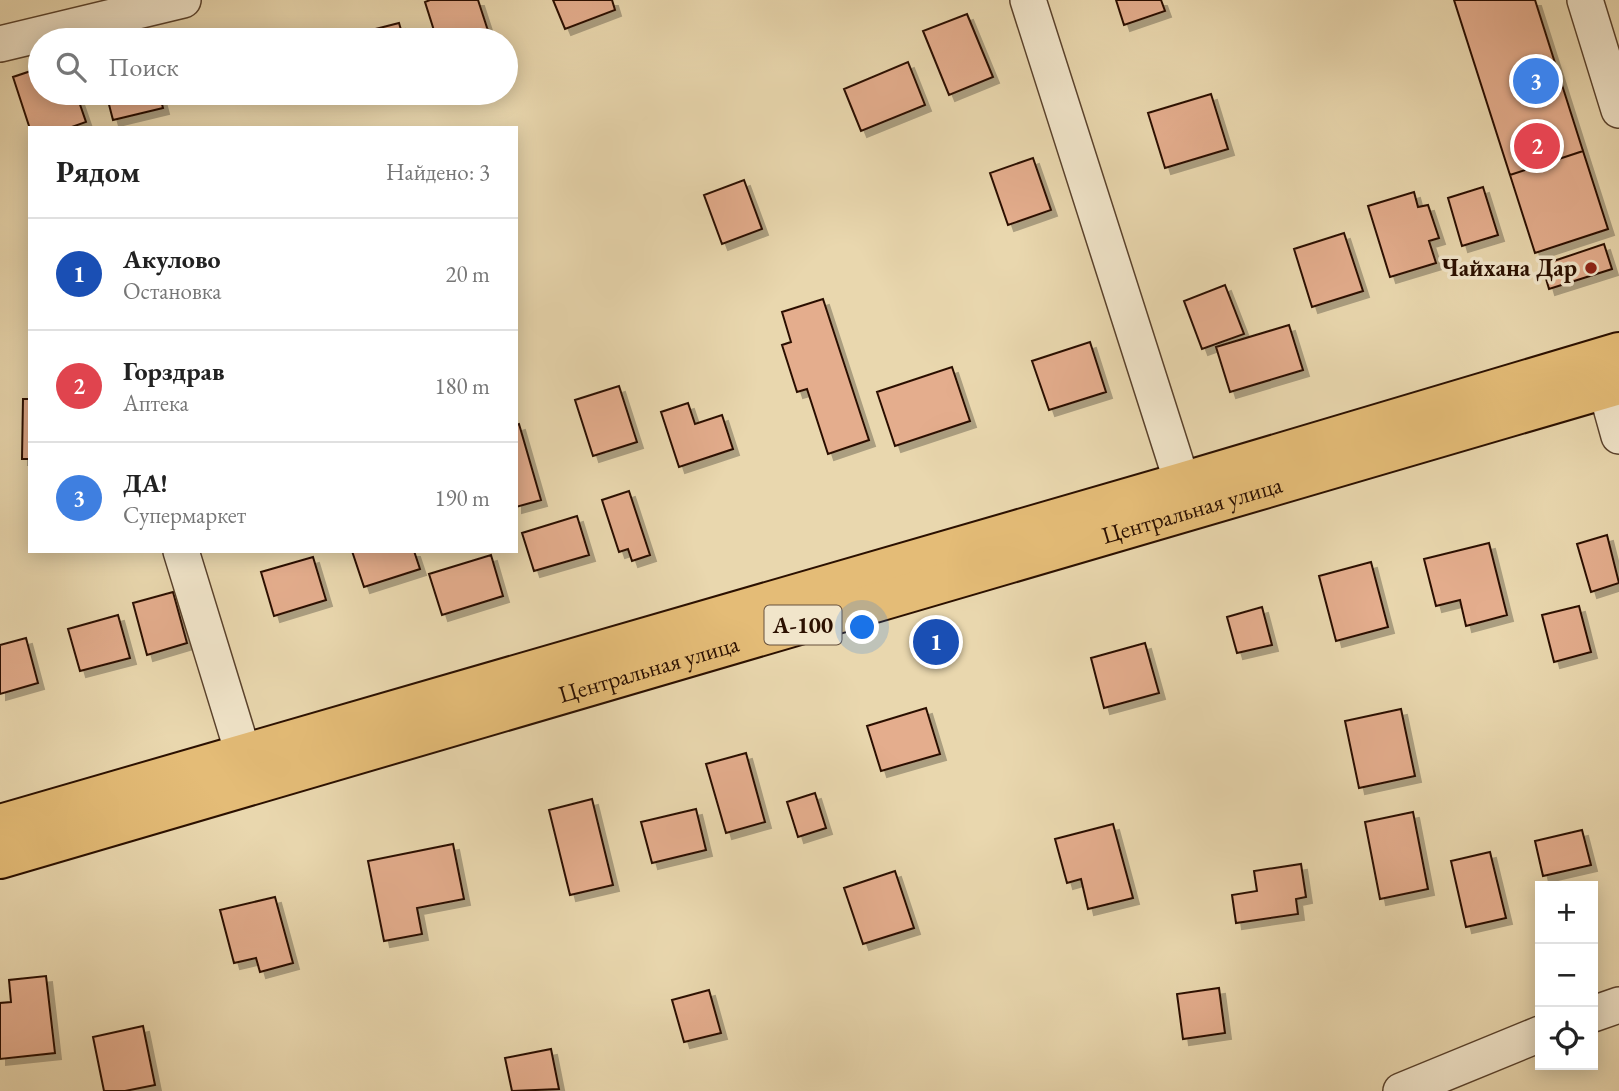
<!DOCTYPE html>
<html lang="ru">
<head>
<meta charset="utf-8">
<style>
	body { margin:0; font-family:"EB Garamond",serif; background:#f6f6f6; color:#222 }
	.controls { position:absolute; right:21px; bottom:21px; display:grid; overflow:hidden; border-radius:0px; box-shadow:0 4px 18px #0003 }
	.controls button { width:63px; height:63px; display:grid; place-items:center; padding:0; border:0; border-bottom:2px solid #e0e0e0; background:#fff; color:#222; font:35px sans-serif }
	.you { position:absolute; left:863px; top:628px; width:24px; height:24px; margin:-18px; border:5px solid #fff; border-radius:50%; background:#1a73e8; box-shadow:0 0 0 10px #1a73e833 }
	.badge { display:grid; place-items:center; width:46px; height:46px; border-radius:50%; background:#111827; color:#fff; font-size:23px; font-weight:700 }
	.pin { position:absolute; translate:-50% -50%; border:4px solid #fff; box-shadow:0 2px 7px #0006 }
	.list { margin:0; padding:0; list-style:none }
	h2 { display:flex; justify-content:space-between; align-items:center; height:91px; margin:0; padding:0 28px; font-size:30px }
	h2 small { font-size:23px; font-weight:400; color:#767676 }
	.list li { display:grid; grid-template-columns:46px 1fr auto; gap:21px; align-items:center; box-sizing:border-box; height:112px; padding:0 28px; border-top:2px solid #e0e0e0 }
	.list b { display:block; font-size:26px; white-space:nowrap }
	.list p { margin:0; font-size:23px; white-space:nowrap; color:#767676 }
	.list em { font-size:23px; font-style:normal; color:#767676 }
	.icon { flex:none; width:38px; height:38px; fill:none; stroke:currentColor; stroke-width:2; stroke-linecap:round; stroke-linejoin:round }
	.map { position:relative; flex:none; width:1619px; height:1091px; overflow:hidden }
	.search { position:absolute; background:#fff; box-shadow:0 4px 18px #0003; left:28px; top:28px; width:490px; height:77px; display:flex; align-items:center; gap:18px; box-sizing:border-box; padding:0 24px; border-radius:38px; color:#767676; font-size:26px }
	.panel { position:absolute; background:#fff; box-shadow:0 4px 18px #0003; left:28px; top:126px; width:490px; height:427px; border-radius:0px }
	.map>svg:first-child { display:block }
	.building { fill:#e4ad8d; stroke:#2b1000; stroke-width:2; filter:url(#shadow) }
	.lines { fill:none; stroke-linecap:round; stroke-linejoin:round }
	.minor-casing { stroke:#5a422c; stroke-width:38 }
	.major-casing { stroke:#2b1000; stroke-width:42 }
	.minor { stroke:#f1e5ca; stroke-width:35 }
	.major { stroke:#e4bc77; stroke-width:38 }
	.poi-dot { fill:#8f2418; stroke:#f1e5ca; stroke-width:2.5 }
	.labels { text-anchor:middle; stroke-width:7; stroke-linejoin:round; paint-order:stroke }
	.shield { fill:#f1e5ca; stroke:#66503d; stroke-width:2 }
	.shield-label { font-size:23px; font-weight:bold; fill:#2b1000 }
	.poi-label { font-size:24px; font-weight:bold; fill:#2b1000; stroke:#f1e5ca; text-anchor:end }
	.street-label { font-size:24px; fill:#2b1000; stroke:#f1e5ca }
</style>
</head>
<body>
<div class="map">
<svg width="1619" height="1091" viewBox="0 0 1619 1091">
	<defs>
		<filter id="shadow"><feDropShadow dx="6" dy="6" stdDeviation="0" flood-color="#0004"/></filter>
	</defs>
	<rect width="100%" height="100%" fill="#e9d7ae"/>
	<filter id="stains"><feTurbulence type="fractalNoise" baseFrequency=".00286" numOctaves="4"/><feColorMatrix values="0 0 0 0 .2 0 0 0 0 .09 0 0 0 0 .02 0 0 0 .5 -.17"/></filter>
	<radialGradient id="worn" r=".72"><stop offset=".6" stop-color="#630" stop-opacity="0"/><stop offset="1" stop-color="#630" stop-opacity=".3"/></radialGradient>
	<!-- building -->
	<path class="building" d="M430 0H478L491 40H437L425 2Z
		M553 0H612L615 10 565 29Z
		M1116 0H1161L1165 11 1124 25Z
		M1454 0H1535L1583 151 1510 175Z
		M967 14 993 77 949 95 923 31Z
		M399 23 404 40H354L352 35Z
		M908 62 925 105 861 131 844 89Z
		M40 68V93H76L86 122 69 128 30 129 13 77Z
		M106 93H159L163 108 113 120Z
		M1211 94 1228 149 1165 168 1148 113Z
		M1583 151 1608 229 1535 253 1510 175Z
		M1033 158 1051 210 1008 225 990 173Z
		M744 180 762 229 722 244 704 195Z
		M1483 187 1498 235 1462 246 1448 198Z
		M1414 192 1418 207 1428 205 1439 238 1429 241 1436 263 1390 277 1368 206Z
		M1344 233 1363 291 1312 307 1294 249Z
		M1604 244 1612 269 1549 289 1542 265Z
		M1225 285 1244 334 1202 349 1184 301Z
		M823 299 869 440 828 454 807 389 797 392 782 345 791 342 782 312Z
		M1289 325 1303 370 1230 392 1216 347Z
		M1090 342 1106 392 1049 410 1032 361Z
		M952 367 970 421 895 446 877 392Z
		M619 386 637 442 593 456 575 400Z
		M23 399H30V459H22Z
		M688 403 695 424 722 415 733 449 679 467 661 412Z
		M519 424 541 500 516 507V425Z
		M629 491 650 555 632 561 628 549 619 552 602 500Z
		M577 516 589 555 534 571 522 533Z
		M1607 535 1619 583 1591 592 1577 544Z
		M1489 543 1507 615 1466 626 1460 600 1436 606 1424 559Z
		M352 551H414L420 569 364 587Z
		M491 555 503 596 442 615 429 574Z
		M313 557 326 600 274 616 261 572Z
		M1371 562 1388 627 1336 641 1319 576Z
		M173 592 187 643 147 655 133 603Z
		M1579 606 1591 652 1554 662 1542 615Z
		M1262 607 1272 645 1237 653 1227 617Z
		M118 615 130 658 80 671 68 629Z
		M26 638 38 683 0 694V645Z
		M1145 643 1159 693 1104 708 1091 658Z
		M926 708 940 754 881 771 867 726Z
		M1401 709 1415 776 1359 788 1345 721Z
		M746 753 765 822 726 833 706 764Z
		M815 793 826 828 798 837 787 802Z
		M592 799 613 885 570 895 549 810Z
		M696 809 706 850 652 863 641 822Z
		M1413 812 1428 889 1380 899 1365 822Z
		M1113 824 1133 898 1088 909 1081 879 1067 883 1055 839Z
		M1582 830 1591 865 1543 876 1535 841Z
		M453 844 464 899 417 908 422 934 384 941 368 861Z
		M1490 852 1506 918 1466 927 1451 861Z
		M1301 864 1306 897 1296 899 1298 914 1236 923 1232 895 1257 891 1254 871Z
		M895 871 914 928 863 944 844 888Z
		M275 897 293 963 260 972 256 958 234 963 220 910Z
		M46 976 55 1053 0 1059V1003L11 1002 9 980Z
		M1219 988 1225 1033 1183 1039 1177 994Z
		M709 990 721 1033 684 1042 672 1000Z
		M143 1026 155 1085 125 1091H104L93 1037Z
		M551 1049 559 1089 512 1091 505 1058Z"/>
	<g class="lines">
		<defs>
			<path id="minor" d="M1028 0 1182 482
				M1585 0 1619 110
				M0 44 183 0
				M1598 361 1619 436
				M181 551 243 753
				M1593 1014 1619 1005
				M1401 1091 1540 1034"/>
			<g id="major">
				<path d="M0 824 1182 482 1619 352"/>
				<path id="s1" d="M0 859 1619 385"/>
			</g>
		</defs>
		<!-- minor casing -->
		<use href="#minor" class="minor-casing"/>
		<!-- major casing -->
		<use href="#major" class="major-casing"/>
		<!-- minor -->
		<use href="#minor" class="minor"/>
		<!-- major -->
		<use href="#major" class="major"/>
	</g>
	<!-- markers -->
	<circle class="poi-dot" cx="1591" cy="268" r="7"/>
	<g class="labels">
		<!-- shield labels -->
		<rect class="shield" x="764.5" y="605.5" width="77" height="39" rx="5"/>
		<g class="shield-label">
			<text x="803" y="633">А-100</text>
		</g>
		<!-- poi labels -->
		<g class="poi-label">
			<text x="1577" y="276">Чайхана Дар</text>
		</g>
		<!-- street labels -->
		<g class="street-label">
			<text dy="8" stroke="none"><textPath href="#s1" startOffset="1242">Центральная улица</textPath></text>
			<text dy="8" stroke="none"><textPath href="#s1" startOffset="676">Центральная улица</textPath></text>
		</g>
	</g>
	<rect width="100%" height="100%" filter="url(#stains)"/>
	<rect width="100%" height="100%" fill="url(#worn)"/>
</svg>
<div class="controls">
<button>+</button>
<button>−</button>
<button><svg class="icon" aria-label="locate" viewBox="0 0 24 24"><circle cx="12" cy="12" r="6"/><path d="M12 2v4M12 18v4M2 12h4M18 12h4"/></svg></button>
</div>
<div class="you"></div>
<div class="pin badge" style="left:936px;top:642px;background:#1a4fb4">1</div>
<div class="pin badge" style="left:1537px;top:146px;background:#e0444e">2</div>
<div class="pin badge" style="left:1536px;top:81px;background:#3f7fe0">3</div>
<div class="search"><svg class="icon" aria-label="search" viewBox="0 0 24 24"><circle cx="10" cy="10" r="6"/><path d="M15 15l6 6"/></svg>Поиск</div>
<section class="panel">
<h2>Рядом<small>Найдено: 3</small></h2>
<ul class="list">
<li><span class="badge" style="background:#1a4fb4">1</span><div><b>Акулово</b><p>Остановка</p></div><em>20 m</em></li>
<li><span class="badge" style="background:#e0444e">2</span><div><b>Горздрав</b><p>Аптека</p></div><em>180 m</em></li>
<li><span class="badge" style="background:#3f7fe0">3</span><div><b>ДА!</b><p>Супермаркет</p></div><em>190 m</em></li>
</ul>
</section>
</div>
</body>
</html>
